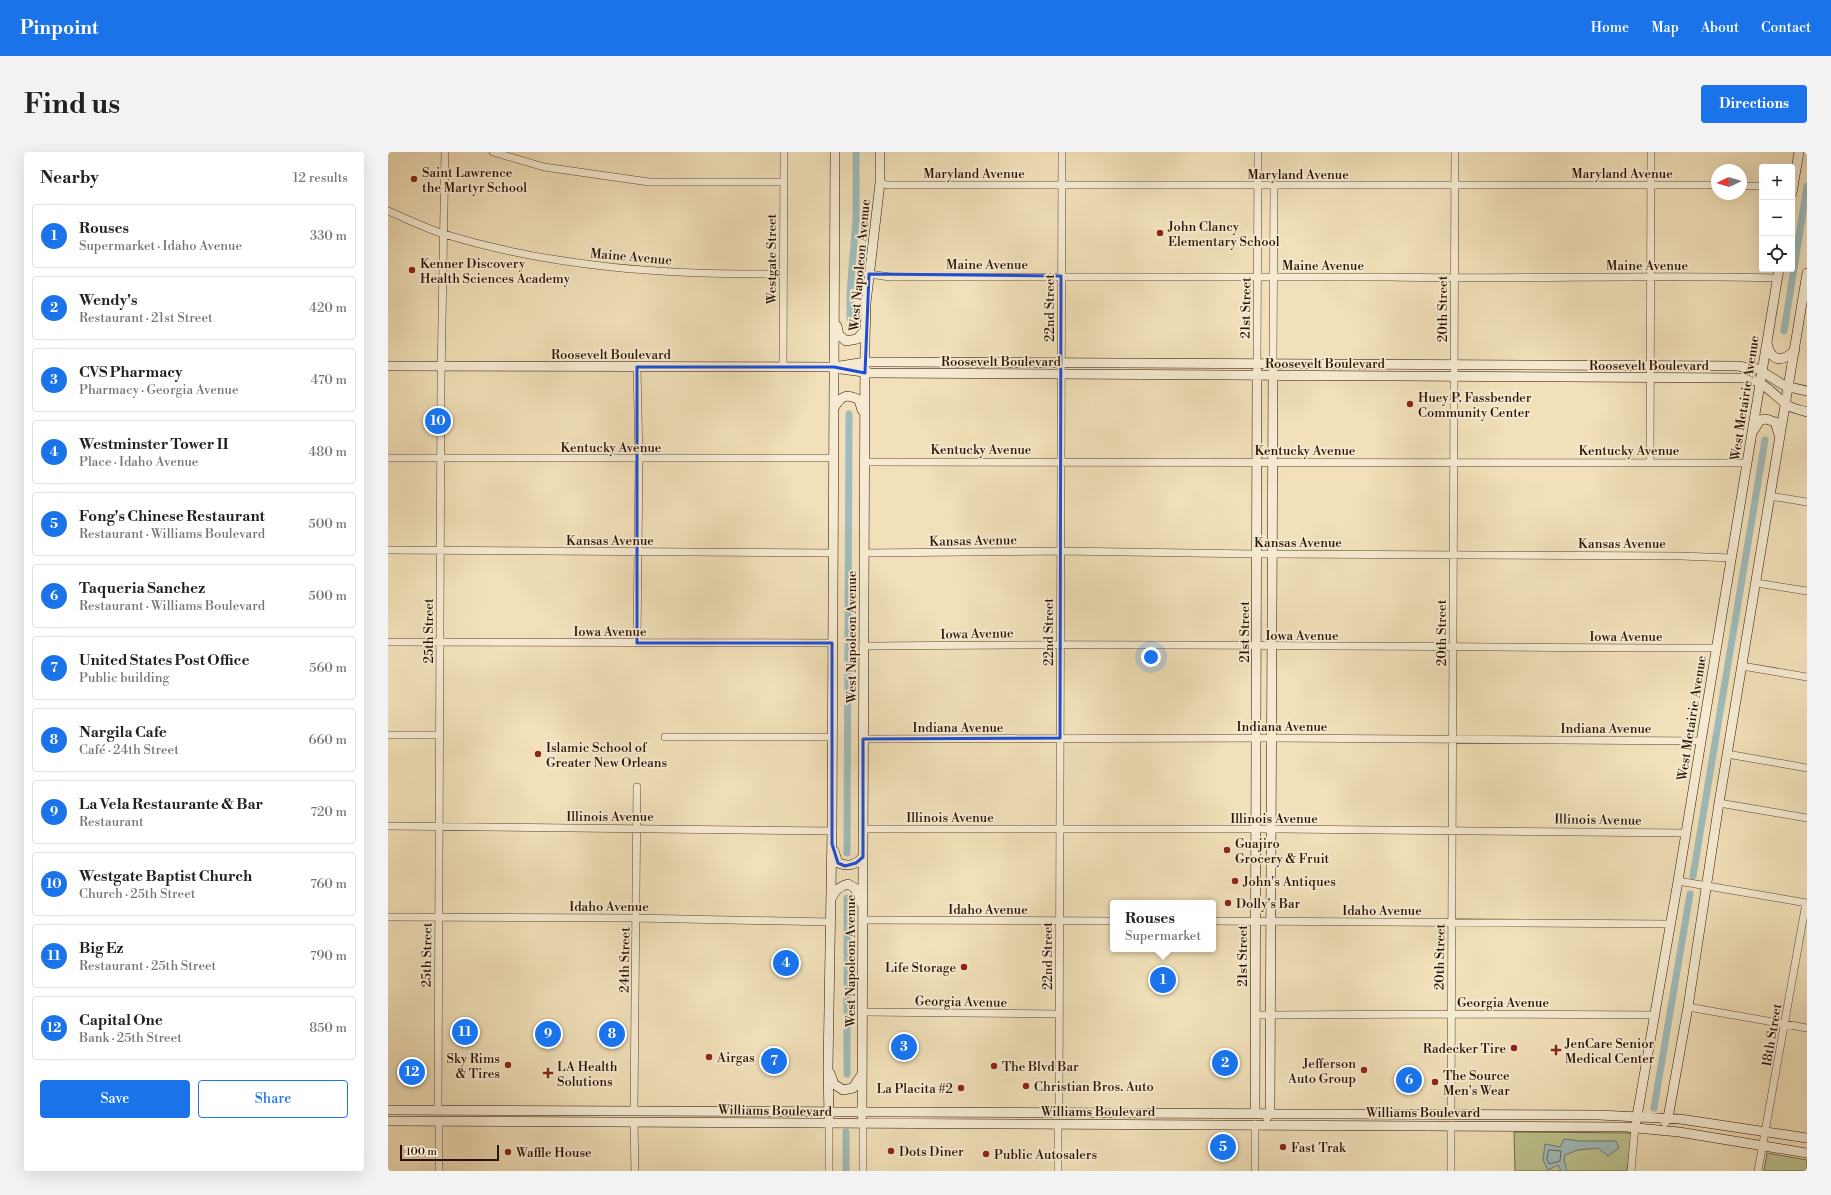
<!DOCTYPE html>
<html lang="en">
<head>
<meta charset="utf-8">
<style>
	body { margin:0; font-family:"Libre Bodoni",serif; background:#f2f2f2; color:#202124 }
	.controls { position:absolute; right:12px; top:12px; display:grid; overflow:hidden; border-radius:4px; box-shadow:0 4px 16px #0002 }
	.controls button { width:36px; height:36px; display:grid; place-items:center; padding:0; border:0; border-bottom:1px solid #e0e0e0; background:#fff; color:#202124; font:20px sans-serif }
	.compass { position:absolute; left:1323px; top:12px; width:36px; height:36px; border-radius:50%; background:#fff; box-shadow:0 4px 16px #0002; rotate:266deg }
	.scale { position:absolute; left:12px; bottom:10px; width:99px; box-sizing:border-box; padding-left:4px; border:2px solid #2d1102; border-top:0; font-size:11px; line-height:14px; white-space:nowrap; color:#2d1102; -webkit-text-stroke:3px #f6ebd2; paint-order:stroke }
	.you { position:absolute; left:763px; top:505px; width:14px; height:14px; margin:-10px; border:3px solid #fff; border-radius:50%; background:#1a73e8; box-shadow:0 0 0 6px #1a73e833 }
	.badge { display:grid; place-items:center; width:26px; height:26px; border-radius:50%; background:#1a73e8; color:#fff; font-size:13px; font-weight:700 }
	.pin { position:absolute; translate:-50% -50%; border:2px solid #fff; box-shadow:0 1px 4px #0006 }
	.popup { position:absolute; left:722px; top:748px; width:106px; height:52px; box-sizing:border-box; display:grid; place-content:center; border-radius:4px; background:#fff; filter:drop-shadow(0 1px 3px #0005); font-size:13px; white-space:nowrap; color:#757577 }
	.popup b { font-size:15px; color:#202124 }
	.popup::after { content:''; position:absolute; left:50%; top:100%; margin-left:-8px; border:8px solid transparent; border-top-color:#fff }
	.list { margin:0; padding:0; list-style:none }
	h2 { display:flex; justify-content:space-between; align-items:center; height:52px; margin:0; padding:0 16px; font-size:17px }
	h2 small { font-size:13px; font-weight:400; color:#757577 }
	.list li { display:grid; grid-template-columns:26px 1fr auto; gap:12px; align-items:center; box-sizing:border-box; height:64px; margin:0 8px 8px; padding:0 8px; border:1px solid #e0e0e0; border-radius:4px }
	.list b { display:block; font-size:15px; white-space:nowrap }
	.list p { margin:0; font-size:13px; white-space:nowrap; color:#757577 }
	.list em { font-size:13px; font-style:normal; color:#757577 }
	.actions { display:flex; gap:8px; padding:12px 16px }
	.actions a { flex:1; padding:9px 0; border:1px solid #1a73e8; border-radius:4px; text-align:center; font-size:14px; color:#1a73e8 }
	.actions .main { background:#1a73e8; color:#fff }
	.icon { flex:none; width:22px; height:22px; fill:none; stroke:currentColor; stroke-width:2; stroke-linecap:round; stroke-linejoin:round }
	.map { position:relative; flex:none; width:1419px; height:1019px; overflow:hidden; border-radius:4px }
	header { display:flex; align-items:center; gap:24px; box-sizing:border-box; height:56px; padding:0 20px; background:#1a73e8; color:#fff }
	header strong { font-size:19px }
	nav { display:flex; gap:22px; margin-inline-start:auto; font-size:14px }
	.intro { display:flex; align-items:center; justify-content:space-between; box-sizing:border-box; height:96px; padding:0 24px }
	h1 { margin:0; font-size:28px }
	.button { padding:10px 18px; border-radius:4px; background:#1a73e8; color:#fff; font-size:14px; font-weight:700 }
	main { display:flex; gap:24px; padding:0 24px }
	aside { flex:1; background:#fff; border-radius:4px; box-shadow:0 4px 16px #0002 }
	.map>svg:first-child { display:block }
	.green { fill:#bcc28e; stroke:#746a48 }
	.water { fill:#9fbbba; stroke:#717770 }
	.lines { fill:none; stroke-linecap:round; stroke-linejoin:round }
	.shore { stroke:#66665e; stroke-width:1 }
	.canal { stroke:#9fbbba; stroke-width:7 }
	.street-casing { stroke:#5e4530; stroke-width:8 }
	.secondary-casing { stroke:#2d1102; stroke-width:10 }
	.street { stroke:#f6ebd2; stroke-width:7 }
	.secondary { stroke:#f6ebd2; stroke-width:9 }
	.marked { fill:none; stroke:#1d4ed8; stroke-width:3; stroke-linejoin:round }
	.poi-dot { fill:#8f2418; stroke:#f6ebd2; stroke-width:1.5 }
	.labels { text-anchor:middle; stroke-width:3.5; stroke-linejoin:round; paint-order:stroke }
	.poi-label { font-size:13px; fill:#2d1102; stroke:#f6ebd2; text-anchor:start }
	.street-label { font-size:13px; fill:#2d1102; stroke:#f6ebd2 }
</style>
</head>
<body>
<header>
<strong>Pinpoint</strong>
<nav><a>Home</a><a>Map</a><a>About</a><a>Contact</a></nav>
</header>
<div class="intro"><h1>Find us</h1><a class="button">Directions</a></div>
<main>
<aside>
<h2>Nearby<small>12 results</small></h2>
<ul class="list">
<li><span class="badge">1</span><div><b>Rouses</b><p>Supermarket · Idaho Avenue</p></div><em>330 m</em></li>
<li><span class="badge">2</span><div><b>Wendy's</b><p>Restaurant · 21st Street</p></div><em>420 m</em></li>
<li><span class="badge">3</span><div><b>CVS Pharmacy</b><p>Pharmacy · Georgia Avenue</p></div><em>470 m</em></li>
<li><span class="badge">4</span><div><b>Westminster Tower II</b><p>Place · Idaho Avenue</p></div><em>480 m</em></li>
<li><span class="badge">5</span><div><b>Fong's Chinese Restaurant</b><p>Restaurant · Williams Boulevard</p></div><em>500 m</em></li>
<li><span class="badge">6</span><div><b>Taqueria Sanchez</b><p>Restaurant · Williams Boulevard</p></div><em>500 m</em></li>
<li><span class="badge">7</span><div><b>United States Post Office</b><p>Public building</p></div><em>560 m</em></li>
<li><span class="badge">8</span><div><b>Nargila Cafe</b><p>Café · 24th Street</p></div><em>660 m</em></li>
<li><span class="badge">9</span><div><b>La Vela Restaurante &amp; Bar</b><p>Restaurant</p></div><em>720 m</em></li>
<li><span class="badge">10</span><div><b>Westgate Baptist Church</b><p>Church · 25th Street</p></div><em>760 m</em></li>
<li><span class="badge">11</span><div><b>Big Ez</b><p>Restaurant · 25th Street</p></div><em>790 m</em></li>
<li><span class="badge">12</span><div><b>Capital One</b><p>Bank · 25th Street</p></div><em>850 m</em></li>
</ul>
<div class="actions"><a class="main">Save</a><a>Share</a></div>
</aside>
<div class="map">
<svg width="1419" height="1019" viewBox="0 0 1419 1019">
	<rect width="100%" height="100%" fill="#f1e0b9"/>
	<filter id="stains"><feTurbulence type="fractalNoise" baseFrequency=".005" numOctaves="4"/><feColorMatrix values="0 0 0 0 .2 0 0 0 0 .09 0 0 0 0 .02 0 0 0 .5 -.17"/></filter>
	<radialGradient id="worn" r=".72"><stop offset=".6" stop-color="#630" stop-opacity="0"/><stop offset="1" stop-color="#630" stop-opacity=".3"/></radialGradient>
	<!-- green -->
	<path class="green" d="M1126 980 1245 981 1239 1019H1127Z
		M1379 1001 1419 1008V1019H1376Z"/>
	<!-- water -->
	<path class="water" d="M1176 987 1192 989H1228L1231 996 1220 1004 1210 996 1190 998 1177 1003 1176 1007 1179 1019H1172V1016L1170 1013 1160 1018 1155 1008 1157 992 1172 995Z"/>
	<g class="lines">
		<!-- shore -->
		<path class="shore" d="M1161 998 1173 999 1172 1009 1161 1012 1159 1007Z"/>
		<!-- canal -->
		<path class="canal" d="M462 167V140L468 67V0
			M1396 179 1419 34
			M459 701 461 262
			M1305 724 1377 288
			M459 922V746
			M1266 956 1302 742
			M458 1019V980"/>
		<defs>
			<path id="street" d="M105 0 156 15 261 30H396
				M492 31 499 33H1329
				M1353 34H1374
				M0 59C19 67 37 76 56 82 166 116 281 123 395 122
				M481 122 502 125H1004C1132 128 1261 122 1389 126
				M869 211 870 0
				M885 211 886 34
				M249 215 251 307 249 491
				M395 215 396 0
				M0 306H446
				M476 310 1359 311
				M1262 310 1263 0
				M1382 344 1419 350
				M0 398 445 401
				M476 401 672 399 869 402 1293 404 1343 406
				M1368 431 1419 439
				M0 490 444 491
				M475 494C759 490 1044 496 1328 496
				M1354 514 1419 525
				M0 583H51
				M277 585H444
				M475 587 884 586 1313 589
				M1339 602 1419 616
				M1331 651 1419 666
				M0 674 444 679
				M475 677H893L1297 681
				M1290 729 1419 751
				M0 765 248 766 442 770
				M475 768 725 769
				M825 769 1282 772
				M1300 855 1419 876
				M474 860 671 862
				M867 863 1063 862 1267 863
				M246 957 249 635
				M50 958 53 227 57 0
				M671 960 674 0
				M1063 962 1067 0
				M51 969V1019
				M246 970 247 1019
				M441 971V1019
				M475 972V1019
				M670 1019V972
				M867 1019V972
				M1063 1019V973
				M1243 1019 1247 975
				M1370 1019 1418 751"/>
			<path id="secondary" d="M1404 41 1411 0
				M449 174 451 183 458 189 469 187 477 178
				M1379 191C1383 210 1394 211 1407 198
				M0 214 446 215 477 210H503L1349 214 1370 217 1397 234 1419 239
				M453 217 483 221 1355 226C1375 227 1386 244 1401 254 1406 257 1413 258 1419 260
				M446 256C453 244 458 241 471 248L474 258
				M1366 278 1372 268 1378 267 1387 270 1391 283
				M446 699 450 711C461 715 467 713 475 705
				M443 747C447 739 450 735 460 732L467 736 473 751
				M442 921 446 932 455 938 465 936 474 922
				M0 958 1211 963 1292 967 1419 986
				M867 961 869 219
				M474 964 477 189 478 151 492 31V0
				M441 965 440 916 444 679 447 0
				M879 965 882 961 885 219
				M0 969 1238 975 1291 980 1419 1001
				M1248 970 1290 729 1391 117
				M1277 970 1280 966 1300 855 1331 651 1419 121"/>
		</defs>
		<!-- street casing -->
		<use href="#street" class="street-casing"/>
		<!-- secondary casing -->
		<use href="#secondary" class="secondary-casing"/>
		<!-- street -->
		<use href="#street" class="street"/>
		<!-- secondary -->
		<use href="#secondary" class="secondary"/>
	</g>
	<!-- marked area -->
	<path class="marked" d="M481 122 673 124 672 586 475 587V705L468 711 457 714 450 711 444 692V491H249V215H446L477 221Z"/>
	<!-- markers -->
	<g class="poi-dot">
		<circle cx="26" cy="27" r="4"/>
		<circle cx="772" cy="81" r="4"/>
		<circle cx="24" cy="118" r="4"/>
		<circle cx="1022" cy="252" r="4"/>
		<circle cx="150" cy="602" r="4"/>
		<circle cx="839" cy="698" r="4"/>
		<circle cx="847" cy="729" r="4"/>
		<circle cx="840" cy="751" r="4"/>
		<circle cx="576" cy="815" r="4"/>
		<circle cx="1126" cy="896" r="4"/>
		<path d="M1166 892h4v4h4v4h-4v4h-4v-4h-4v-4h4z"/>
		<circle cx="321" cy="905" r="4"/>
		<circle cx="120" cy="913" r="4"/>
		<circle cx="606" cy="914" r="4"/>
		<circle cx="976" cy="918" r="4"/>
		<path d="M158 915h4v4h4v4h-4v4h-4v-4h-4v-4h4z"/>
		<circle cx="1047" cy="930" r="4"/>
		<circle cx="638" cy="934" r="4"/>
		<circle cx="573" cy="936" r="4"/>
		<circle cx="895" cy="995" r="4"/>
		<circle cx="503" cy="999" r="4"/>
		<circle cx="120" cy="1000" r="4"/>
		<circle cx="598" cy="1002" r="4"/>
	</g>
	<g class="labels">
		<!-- poi labels -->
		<g class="poi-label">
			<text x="34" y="25">Saint Lawrence<tspan x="34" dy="15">the Martyr School</tspan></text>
			<text x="780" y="79">John Clancy<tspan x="780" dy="15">Elementary School</tspan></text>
			<text x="32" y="116">Kenner Discovery<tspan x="32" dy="15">Health Sciences Academy</tspan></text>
			<text x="1030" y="250">Huey P. Fassbender<tspan x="1030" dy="15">Community Center</tspan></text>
			<text x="158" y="600">Islamic School of<tspan x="158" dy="15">Greater New Orleans</tspan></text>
			<text x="847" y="696">Guajiro<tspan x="847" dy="15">Grocery &amp; Fruit</tspan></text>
			<text x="855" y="734">John's Antiques</text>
			<text x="848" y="756">Dolly's Bar</text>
			<text x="568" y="820" text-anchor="end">Life Storage</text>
			<text x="1177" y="896">JenCare Senior<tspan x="1177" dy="15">Medical Center</tspan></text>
			<text x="1118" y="901" text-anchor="end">Radecker Tire</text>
			<text x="329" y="910">Airgas</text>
			<text x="112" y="911" text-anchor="end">Sky Rims<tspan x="112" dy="15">&amp; Tires</tspan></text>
			<text x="968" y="916" text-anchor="end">Jefferson<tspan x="968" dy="15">Auto Group</tspan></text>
			<text x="169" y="919">LA Health<tspan x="169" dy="15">Solutions</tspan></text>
			<text x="614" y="919">The Blvd Bar</text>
			<text x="1055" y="928">The Source<tspan x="1055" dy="15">Men's Wear</tspan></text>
			<text x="646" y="939">Christian Bros. Auto</text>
			<text x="565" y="941" text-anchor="end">La Placita #2</text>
			<text x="903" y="1000">Fast Trak</text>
			<text x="511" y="1004">Dots Diner</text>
			<text x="128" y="1005">Waffle House</text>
			<text x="606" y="1007">Public Autosalers</text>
		</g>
		<!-- street labels -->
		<g class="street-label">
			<text x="586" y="26">Maryland Avenue</text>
			<text x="1234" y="26">Maryland Avenue</text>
			<text x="910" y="27">Maryland Avenue</text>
			<text transform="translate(243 104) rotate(5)" y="5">Maine Avenue</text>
			<text transform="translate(383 107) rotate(-90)" y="5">Westgate Street</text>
			<text x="599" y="117">Maine Avenue</text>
			<text transform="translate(471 113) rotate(-85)" y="5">West Napoleon Avenue</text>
			<text x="935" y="118">Maine Avenue</text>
			<text x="1259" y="118">Maine Avenue</text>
			<text transform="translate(661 156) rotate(-90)" y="5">22nd Street</text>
			<text transform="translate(857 156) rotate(-89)" y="5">21st Street</text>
			<text transform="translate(1054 157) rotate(-90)" y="5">20th Street</text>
			<text x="223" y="207">Roosevelt Boulevard</text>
			<text x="613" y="214">Roosevelt Boulevard</text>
			<text x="937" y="216">Roosevelt Boulevard</text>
			<text x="1261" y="218">Roosevelt Boulevard</text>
			<text transform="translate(1356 246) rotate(-81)" y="5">West Metairie Avenue</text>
			<text x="223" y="300">Kentucky Avenue</text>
			<text x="593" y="302">Kentucky Avenue</text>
			<text x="917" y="303">Kentucky Avenue</text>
			<text x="1241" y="303">Kentucky Avenue</text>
			<text x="222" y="393">Kansas Avenue</text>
			<text transform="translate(585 388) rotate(-1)" y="5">Kansas Avenue</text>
			<text x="910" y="395">Kansas Avenue</text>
			<text x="1234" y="396">Kansas Avenue</text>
			<text transform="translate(40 479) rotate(-90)" y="5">25th Street</text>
			<text x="222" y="484">Iowa Avenue</text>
			<text transform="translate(660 480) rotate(-90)" y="5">22nd Street</text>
			<text transform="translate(856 480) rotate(-90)" y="5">21st Street</text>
			<text transform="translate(589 481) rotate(-1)" y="5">Iowa Avenue</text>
			<text transform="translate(1053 481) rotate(-90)" y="5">20th Street</text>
			<text x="914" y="488">Iowa Avenue</text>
			<text x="1238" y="489">Iowa Avenue</text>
			<text transform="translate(463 485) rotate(-90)" y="5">West Napoleon Avenue</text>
			<text transform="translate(1303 566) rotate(-81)" y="5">West Metairie Avenue</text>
			<text x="894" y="579">Indiana Avenue</text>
			<text x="570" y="580">Indiana Avenue</text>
			<text x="1218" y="581">Indiana Avenue</text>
			<text x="222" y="669">Illinois Avenue</text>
			<text x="562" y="670">Illinois Avenue</text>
			<text x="886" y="671">Illinois Avenue</text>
			<text transform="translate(1210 667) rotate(1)" y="5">Illinois Avenue</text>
			<text x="221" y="759">Idaho Avenue</text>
			<text x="600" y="762">Idaho Avenue</text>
			<text x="994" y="763">Idaho Avenue</text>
			<text transform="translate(38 803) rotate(-89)" y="5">25th Street</text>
			<text transform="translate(659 804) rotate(-90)" y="5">22nd Street</text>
			<text transform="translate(854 804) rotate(-90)" y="5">21st Street</text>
			<text transform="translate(1051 805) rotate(-89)" y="5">20th Street</text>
			<text transform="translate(236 808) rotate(-89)" y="5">24th Street</text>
			<text transform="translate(462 809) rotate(-90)" y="5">West Napoleon Avenue</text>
			<text transform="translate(573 849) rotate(1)" y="5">Georgia Avenue</text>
			<text x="1115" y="855">Georgia Avenue</text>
			<text transform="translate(1383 883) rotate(-80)" y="5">18th Street</text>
			<text transform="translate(387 958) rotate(1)" y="5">Williams Boulevard</text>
			<text x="710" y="964">Williams Boulevard</text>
			<text x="1035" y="965">Williams Boulevard</text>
		</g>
	</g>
	<rect width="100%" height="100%" filter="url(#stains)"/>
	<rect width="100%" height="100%" fill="url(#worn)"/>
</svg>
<div class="controls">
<button>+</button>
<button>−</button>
<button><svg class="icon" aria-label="locate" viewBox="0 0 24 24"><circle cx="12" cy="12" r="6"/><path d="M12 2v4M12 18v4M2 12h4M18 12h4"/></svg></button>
</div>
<svg class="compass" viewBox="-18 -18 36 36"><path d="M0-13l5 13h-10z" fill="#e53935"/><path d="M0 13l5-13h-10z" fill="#757577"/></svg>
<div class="scale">100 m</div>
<div class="you"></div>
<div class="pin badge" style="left:775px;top:828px">1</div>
<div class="popup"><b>Rouses</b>Supermarket</div>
<div class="pin badge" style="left:837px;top:911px">2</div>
<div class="pin badge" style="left:516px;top:895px">3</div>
<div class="pin badge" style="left:398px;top:811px">4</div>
<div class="pin badge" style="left:835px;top:995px">5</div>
<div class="pin badge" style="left:1021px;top:928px">6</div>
<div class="pin badge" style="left:386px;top:909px">7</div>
<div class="pin badge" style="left:224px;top:882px">8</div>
<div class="pin badge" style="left:160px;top:882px">9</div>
<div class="pin badge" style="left:50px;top:269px">10</div>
<div class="pin badge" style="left:77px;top:880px">11</div>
<div class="pin badge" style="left:24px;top:920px">12</div>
</div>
</main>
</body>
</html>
